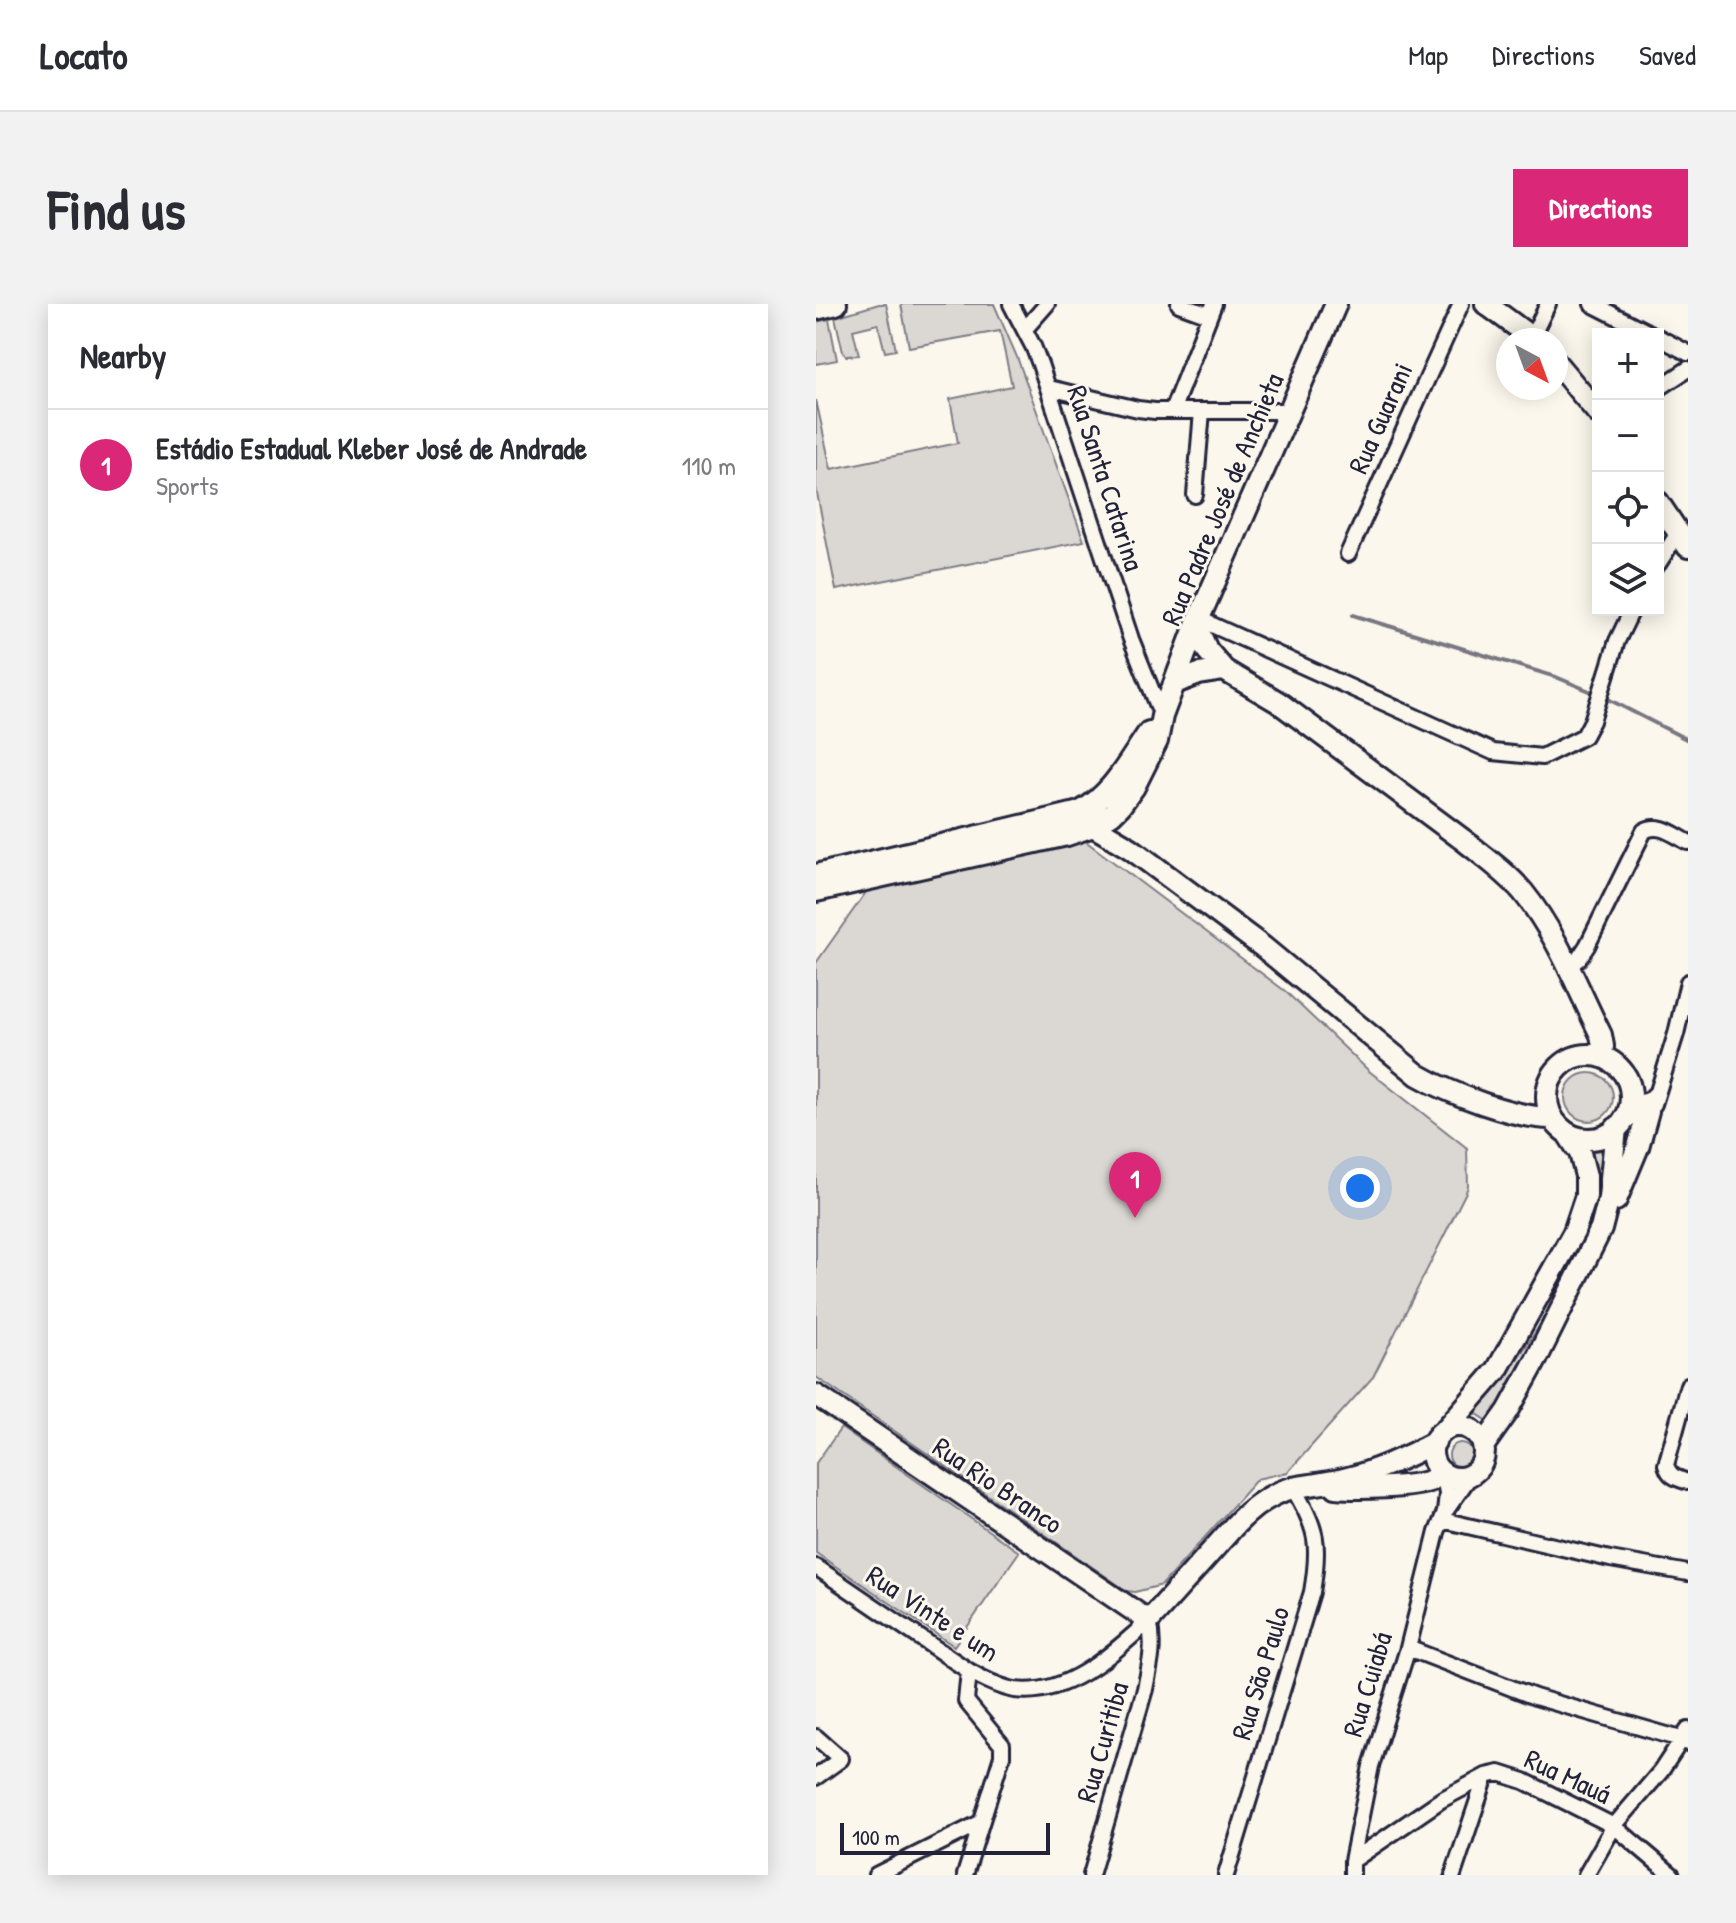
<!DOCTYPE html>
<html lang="en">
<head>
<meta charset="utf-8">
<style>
	body { margin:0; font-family:"Patrick Hand",sans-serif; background:#f2f2f3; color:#2b2b33 }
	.controls { position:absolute; right:24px; top:24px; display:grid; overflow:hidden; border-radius:0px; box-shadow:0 4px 20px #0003 }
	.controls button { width:72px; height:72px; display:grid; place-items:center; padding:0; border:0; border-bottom:2px solid #e1e1e2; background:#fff; color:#2b2b33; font:40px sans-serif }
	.compass { position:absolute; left:680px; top:24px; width:72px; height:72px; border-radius:50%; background:#fff; box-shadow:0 4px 20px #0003; rotate:139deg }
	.scale { position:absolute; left:24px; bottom:20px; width:210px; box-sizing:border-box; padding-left:8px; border:4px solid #22223b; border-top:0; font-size:22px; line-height:28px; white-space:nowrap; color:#22223b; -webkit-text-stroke:6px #fbf7ec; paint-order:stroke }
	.you { position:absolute; left:544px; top:884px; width:28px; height:28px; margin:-20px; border:6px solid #fff; border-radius:50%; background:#1a73e8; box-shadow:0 0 0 12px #1a73e833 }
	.badge { display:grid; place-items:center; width:52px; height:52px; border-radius:50%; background:#db2777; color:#fff; font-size:26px; font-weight:700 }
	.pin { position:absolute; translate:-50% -66px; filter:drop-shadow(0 2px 4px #0008) }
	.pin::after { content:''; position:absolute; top:42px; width:28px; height:24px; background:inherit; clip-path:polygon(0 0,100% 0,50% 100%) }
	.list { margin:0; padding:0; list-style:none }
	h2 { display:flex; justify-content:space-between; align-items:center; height:104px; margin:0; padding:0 32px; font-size:34px }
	h2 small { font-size:26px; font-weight:400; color:#7c7c81 }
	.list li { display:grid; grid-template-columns:52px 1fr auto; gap:24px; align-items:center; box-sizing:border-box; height:112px; padding:0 32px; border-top:2px solid #e1e1e2 }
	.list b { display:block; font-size:30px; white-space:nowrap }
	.list p { margin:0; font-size:26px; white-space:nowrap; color:#7c7c81 }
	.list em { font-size:26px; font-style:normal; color:#7c7c81 }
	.icon { flex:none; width:44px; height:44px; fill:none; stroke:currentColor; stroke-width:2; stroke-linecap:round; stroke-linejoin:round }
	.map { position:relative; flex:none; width:872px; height:1571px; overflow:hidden; border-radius:0px }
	header { display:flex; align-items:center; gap:48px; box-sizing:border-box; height:112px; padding:0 40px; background:#fff; border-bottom:2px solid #e1e1e2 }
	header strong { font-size:38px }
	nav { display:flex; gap:44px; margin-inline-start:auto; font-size:28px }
	.intro { display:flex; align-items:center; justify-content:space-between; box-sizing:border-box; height:192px; padding:0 48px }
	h1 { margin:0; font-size:56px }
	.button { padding:20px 36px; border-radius:0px; background:#db2777; color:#fff; font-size:28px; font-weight:700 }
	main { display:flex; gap:48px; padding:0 48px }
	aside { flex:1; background:#fff; border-radius:0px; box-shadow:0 4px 20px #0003 }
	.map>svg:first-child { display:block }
	.green { fill:#dbd8d3; stroke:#7e7d87; stroke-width:2 }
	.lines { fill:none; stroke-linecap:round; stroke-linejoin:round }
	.stream { stroke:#787681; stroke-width:4 }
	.street-casing { stroke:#22223b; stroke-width:20 }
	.secondary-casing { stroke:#22223b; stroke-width:26 }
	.street { stroke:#fbf7ec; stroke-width:14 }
	.secondary { stroke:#fbf7ec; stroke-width:20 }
	.labels { text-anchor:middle; stroke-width:6; stroke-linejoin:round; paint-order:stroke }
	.street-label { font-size:28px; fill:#22223b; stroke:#fbf7ec }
</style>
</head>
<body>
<header>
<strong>Locato</strong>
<nav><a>Map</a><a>Directions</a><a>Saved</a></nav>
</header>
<div class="intro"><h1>Find us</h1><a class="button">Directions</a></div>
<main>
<aside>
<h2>Nearby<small></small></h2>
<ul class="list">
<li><span class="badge">1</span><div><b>Estádio Estadual Kleber José de Andrade</b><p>Sports</p></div><em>110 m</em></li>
</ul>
</aside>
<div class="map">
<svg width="872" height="1571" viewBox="0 0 872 1571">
	<rect width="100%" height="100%" fill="#fbf7ec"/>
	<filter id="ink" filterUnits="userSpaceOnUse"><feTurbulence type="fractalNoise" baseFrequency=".0125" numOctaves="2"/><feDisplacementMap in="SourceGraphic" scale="16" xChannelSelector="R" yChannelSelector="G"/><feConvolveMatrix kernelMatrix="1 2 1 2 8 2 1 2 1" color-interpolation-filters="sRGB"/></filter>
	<g filter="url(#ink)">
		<!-- green -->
		<path class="green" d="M63 0H70L80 46 69 48 62 20 37 26 43 51 30 52 27 48 19 13Z
			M85 0H178L201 53 268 237 20 286 0 184V96L15 165 142 139 134 95 196 82 184 27 93 43Z
			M13 15 21 56 0 60V18Z
			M268 536 469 687 553 767 651 844 652 882 650 888 557 1073 472 1168 441 1175 346 1281 319 1288 311 1287 0 1073V659L53 584Z
			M749 793a24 24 0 1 1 48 0a24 24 0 1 1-48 0Z
			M791 838 789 898 674 1124 670 1116 655 1106C668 1092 682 1079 693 1065 725 1026 787 922 780 871 779 862 774 852 770 842Z
			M25 1124 203 1248 138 1342 0 1249V1159Z
			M633 1151a12 12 0 1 1 24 0a12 12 0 1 1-24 0Z"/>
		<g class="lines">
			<!-- stream -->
			<path class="stream" d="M537 311 740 373 788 393 872 436"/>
			<defs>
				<path id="street" d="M195 0 217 42 224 60 315 335 346 412
					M363 0 393 11
					M776 0 835 30
					M209 25 231 0
					M716 33 732 0
					M842 33 872 49
					M233 84 322 105 339 107H474
					M842 85 872 65
					M356 107 398 0
					M379 191 386 107
					M532 250 645 0
					M842 260 862 229
					M383 315 677 448 726 453 768 432 776 417 801 337 816 306
					M751 664 763 654 771 642 828 527C843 518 858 531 872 538
					M814 801 833 796 840 789
					M809 815C821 813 830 810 838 800L860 730 872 678
					M872 1081 850 1161C854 1173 860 1174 872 1178
					M631 1205 656 1169
					M626 1216 794 1255 872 1269
					M0 1263 153 1367C167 1375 182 1383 199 1386 251 1393 297 1349 333 1317 339 1341 334 1361 329 1385L275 1571
					M592 1344 719 1393 865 1435 872 1439
					M0 1433 25 1455 0 1473
					M536 1557 625 1496 670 1472 683 1469 708 1477 798 1522 856 1571
					M60 1571 164 1519
					M149 1571 186 1452V1441L150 1397 153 1367
					M410 1571 496 1288C504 1241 502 1225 477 1184
					M536 1571V1557L555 1462 592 1344 621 1228 629 1208 631 1190 628 1169
					M637 1571 670 1472
					M770 1571 798 1522 845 1467 872 1426"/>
				<path id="secondary" d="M670 0 719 36
					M0 5 20 0
					M740 59 782 109
					M842 198 872 243
					M380 321 391 346 408 366 462 398 650 538C670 554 691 569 707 588 741 630 761 683 785 731L787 742 786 753
					M359 379 383 370 408 366
					M277 522 314 544 447 643 602 771C635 790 698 814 736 814
					M0 571 264 508C297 490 312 458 333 428
					M0 587 251 531 277 522 296 510 304 502 318 483 341 437 346 412 380 321 520 0
					M731 793a42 42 0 1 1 84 0a42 42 0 1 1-84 0Z
					M800 896 822 843 832 807
					M0 1091 333 1317 419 1221C434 1205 454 1190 476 1184 495 1180 514 1179 532 1174 563 1166 591 1153 619 1138
					M616 1148a26 26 0 1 1 52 0a26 26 0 1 1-52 0Z
					M629 1126 681 1066 758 928 770 892V872L764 849 751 829
					M668 1141 692 1107 720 1056 785 925 793 894 800 824
					M520 1183C540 1185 599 1184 616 1176 617 1175 625 1169 626 1168"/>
			</defs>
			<!-- street casing -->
			<use href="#street" class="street-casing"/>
			<!-- secondary casing -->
			<use href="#secondary" class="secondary-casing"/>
			<!-- street -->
			<use href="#street" class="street"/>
			<!-- secondary -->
			<use href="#secondary" class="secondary"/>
		</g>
	</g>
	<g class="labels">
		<!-- street labels -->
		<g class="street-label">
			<text transform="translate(564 114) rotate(-66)" y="10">Rua Guarani</text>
			<text transform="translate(290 174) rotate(72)" y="10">Rua Santa Catarina</text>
			<text transform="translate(406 195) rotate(-67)" y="10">Rua Padre José de Anchieta</text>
			<text transform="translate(182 1181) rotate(34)" y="10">Rua Rio Branco</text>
			<text transform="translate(117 1309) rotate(33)" y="10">Rua Vinte e um</text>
			<text transform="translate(444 1369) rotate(-73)" y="10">Rua São Paulo</text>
			<text transform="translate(551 1380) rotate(-73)" y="10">Rua Cuiabá</text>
			<text transform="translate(286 1438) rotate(-74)" y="10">Rua Curitiba</text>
			<text transform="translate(752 1472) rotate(25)" y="10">Rua Mauá</text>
		</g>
	</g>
</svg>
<div class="controls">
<button>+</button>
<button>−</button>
<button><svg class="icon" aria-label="locate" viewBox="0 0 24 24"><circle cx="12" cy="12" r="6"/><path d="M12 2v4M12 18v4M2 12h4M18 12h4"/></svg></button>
<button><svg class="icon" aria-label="layers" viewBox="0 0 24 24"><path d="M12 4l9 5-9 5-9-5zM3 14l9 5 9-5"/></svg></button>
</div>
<svg class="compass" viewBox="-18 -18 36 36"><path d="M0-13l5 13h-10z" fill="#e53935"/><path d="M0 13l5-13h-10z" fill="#7c7c81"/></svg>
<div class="scale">100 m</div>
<div class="you"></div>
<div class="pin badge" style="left:319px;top:914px">1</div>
</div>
</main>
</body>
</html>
